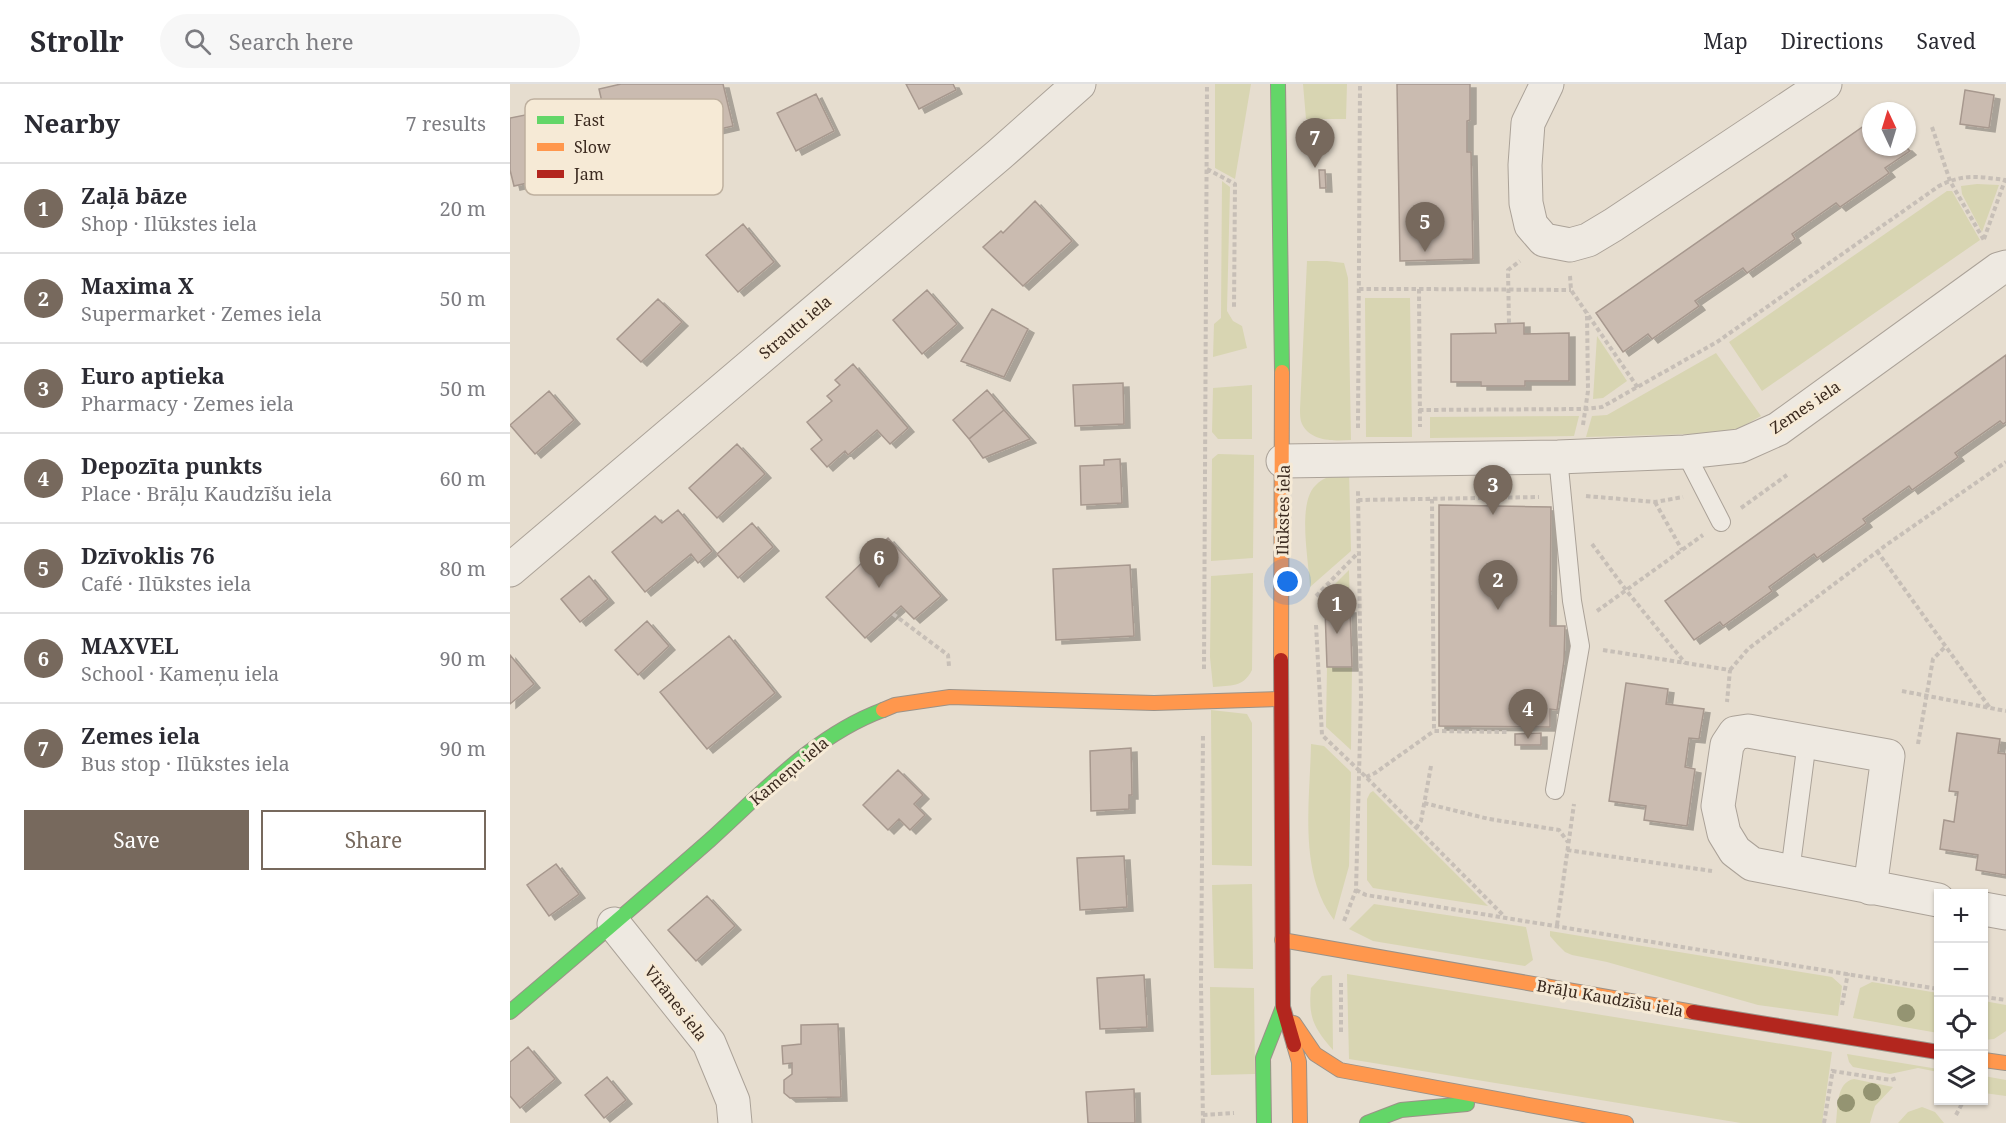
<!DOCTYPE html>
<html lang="en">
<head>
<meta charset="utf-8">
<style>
	body { margin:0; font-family:"Noto Serif",serif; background:#f7f7f7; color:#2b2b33 }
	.controls { position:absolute; right:18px; bottom:18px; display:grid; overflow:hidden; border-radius:0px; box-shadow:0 2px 4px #0004 }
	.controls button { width:54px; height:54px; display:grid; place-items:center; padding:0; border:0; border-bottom:2px solid #e1e1e2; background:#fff; color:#2b2b33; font:30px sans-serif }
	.compass { position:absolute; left:1352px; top:18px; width:54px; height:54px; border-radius:50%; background:#fff; box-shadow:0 2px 4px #0004; rotate:356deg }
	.you { position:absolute; left:778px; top:498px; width:21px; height:21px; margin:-15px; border:4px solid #fff; border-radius:50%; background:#1a73e8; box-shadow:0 0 0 9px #1a73e833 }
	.badge { display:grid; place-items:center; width:39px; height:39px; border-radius:50%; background:#77695d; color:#fff; font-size:20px; font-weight:700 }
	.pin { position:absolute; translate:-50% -50px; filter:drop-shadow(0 2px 3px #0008) }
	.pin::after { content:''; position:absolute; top:32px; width:21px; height:18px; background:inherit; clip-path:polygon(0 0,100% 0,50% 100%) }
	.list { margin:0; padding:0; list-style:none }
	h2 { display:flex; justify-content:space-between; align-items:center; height:78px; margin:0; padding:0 24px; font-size:26px }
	h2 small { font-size:20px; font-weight:400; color:#7c7c81 }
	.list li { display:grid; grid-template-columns:39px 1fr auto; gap:18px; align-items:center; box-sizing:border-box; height:90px; padding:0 24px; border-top:2px solid #e1e1e2 }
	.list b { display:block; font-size:22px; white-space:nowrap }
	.list p { margin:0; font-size:20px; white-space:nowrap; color:#7c7c81 }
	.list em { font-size:20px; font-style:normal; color:#7c7c81 }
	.actions { display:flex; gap:12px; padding:18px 24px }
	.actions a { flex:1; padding:14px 0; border:2px solid #77695d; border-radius:0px; text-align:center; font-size:21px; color:#77695d }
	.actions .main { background:#77695d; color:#fff }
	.icon { flex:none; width:33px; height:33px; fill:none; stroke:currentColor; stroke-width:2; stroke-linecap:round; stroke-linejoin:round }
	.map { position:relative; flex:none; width:1496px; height:1039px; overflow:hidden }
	header { display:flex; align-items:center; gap:36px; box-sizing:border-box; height:84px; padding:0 30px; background:#fff; border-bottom:2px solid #e1e1e2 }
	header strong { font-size:28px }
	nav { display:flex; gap:33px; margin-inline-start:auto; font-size:21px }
	.search { width:420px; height:54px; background:#f7f7f7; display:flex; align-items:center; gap:15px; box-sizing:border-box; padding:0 21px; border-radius:33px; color:#7c7c81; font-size:22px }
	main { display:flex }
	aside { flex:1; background:#fff }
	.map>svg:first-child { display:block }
	.green { fill:#d8d5b2 }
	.building { fill:#cabbb0; stroke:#a7988e; stroke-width:1.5; filter:url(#shadow) }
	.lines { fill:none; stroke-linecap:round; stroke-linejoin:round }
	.lane-casing { stroke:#aba298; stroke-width:20 }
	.street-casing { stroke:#aba298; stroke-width:35 }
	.fast-casing { stroke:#9b9288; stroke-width:16 }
	.slow-casing { stroke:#9b9288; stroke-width:16 }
	.jam-casing { stroke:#9b9288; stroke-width:16 }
	.path { stroke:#c7bfb7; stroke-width:4; stroke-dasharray:4.5 3; stroke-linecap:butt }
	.lane { stroke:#eee9e1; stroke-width:18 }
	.street { stroke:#eee9e1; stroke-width:33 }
	.fast { stroke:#63d668; stroke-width:14 }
	.slow { stroke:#ff974d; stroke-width:14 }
	.jam { stroke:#b3261e; stroke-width:14 }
	.tree { fill:#949472 }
	.labels { text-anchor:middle; stroke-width:6; stroke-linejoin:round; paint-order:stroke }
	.street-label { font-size:16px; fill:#3b2a1f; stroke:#f6ead6 }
	.key { fill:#f6ead6; stroke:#beb09f; stroke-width:1.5 }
	.key-label { font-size:16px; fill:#3b2a1f }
</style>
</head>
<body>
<header>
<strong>Strollr</strong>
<div class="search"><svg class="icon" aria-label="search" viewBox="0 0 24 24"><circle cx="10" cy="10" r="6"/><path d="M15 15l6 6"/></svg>Search here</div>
<nav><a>Map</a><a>Directions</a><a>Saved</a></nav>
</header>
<main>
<aside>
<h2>Nearby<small>7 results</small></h2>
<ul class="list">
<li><span class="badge">1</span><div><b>Zaļā bāze</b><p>Shop · Ilūkstes iela</p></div><em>20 m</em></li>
<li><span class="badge">2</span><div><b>Maxima X</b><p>Supermarket · Zemes iela</p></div><em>50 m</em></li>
<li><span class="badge">3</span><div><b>Euro aptieka</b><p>Pharmacy · Zemes iela</p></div><em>50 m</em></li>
<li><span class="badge">4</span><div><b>Depozīta punkts</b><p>Place · Brāļu Kaudzīšu iela</p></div><em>60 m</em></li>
<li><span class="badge">5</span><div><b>Dzīvoklis 76</b><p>Café · Ilūkstes iela</p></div><em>80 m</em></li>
<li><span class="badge">6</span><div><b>MAXVEL</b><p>School · Kameņu iela</p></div><em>90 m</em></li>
<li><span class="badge">7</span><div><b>Zemes iela</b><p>Bus stop · Ilūkstes iela</p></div><em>90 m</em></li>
</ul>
<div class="actions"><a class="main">Save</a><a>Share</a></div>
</aside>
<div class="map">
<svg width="1496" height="1039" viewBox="0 0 1496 1039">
	<defs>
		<filter id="shadow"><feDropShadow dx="6" dy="4" stdDeviation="0" flood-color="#0004"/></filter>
	</defs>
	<rect width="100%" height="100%" fill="#e6ddcf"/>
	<!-- green -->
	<path class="green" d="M705 0H741L725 95 705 84Z
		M793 0H837L836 35H796Z
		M712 97 720 103 717 227 723 237 732 242 737 264 703 273 704 240 711 234Z
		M1467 100 1489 101 1472 148 1452 110 1451 102Z
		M1437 107H1442L1470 156 1252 307 1219 258Z
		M797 177H817L834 179 838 194 841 356C825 357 801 358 792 340 790 336 790 330 790 325Z
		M855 214H900L902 353H856Z
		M1087 252 1117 297 1093 314 1083 315Z
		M1206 269 1251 332 1221 349 1076 353 1082 332 1097 331Z
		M742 301V355H708L702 348 703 304Z
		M1069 332 1064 352 920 354V333Z
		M708 370 744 371 743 474 701 477 702 375Z
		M839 387 841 467 800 503C799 478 787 420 805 402 814 392 827 390 839 387Z
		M839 486 840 525H815L814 511Z
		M743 489 742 586C733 604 721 601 703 603L700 573 701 492Z
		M817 583H842L841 666 816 643Z
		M701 626 737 630 742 639V782L702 781Z
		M801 660 814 662 841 688 839 782 824 836C788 788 800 718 801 660Z
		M863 707 978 822 863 804 857 796V715L860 709Z
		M742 800 743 885 704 884 702 801Z
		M864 820 1016 843 1023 876 1015 882 863 857 839 845Z
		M1040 847 1322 893 1332 902 1328 932 1248 921 1097 878 1062 871 1055 868 1047 860 1040 852Z
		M837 890 1322 968 1312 1039H1231L839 975Z
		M822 891 823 966C804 944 798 934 801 904L812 892Z
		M1362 898 1428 909V949L1343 934 1350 904Z
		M700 903 744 904 745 990 701 991Z
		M1474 917 1496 921V947L1484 955 1474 956Z
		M1337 970 1428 985V988L1408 984 1380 990 1343 983 1339 978Z
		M1474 992 1496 996V1012L1474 1009Z
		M1344 995 1383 1003 1365 1022 1360 1039H1326C1328 1024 1326 998 1344 995Z
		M1412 1023 1425 1028 1434 1039H1388L1398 1028Z"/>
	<!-- building -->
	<path class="building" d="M111 0H213L223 42 141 61 137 45 100 53 89 5Z
		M396 0H443L446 6 409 25Z
		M887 0H960V36L957 37V68H961L963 175 890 177Z
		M1455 6 1484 11 1479 44 1450 40Z
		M306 10 324 47 286 67 267 29Z
		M65 21 81 75 66 88 4 102 0 86V34Z
		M1361 37V63H1396L1400 67 1375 84 1379 89 1330 123 1326 119 1282 150 1285 155 1237 189 1233 184 1185 217 1189 222 1142 255 1138 250 1113 268 1086 229Z
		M809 86H815L816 104H810Z
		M525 117 562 157 513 202 473 163 491 147 493 149Z
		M233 140 264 178 228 208 196 171Z
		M417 206 447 240 412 270 383 236Z
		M148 215 172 238 131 278 107 255Z
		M482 225 518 245 494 293 451 277Z
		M1014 239V250L1059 249V297H1015V302H971V298H941V250L986 249 985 240Z
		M1496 271V338L1493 340 1490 337 1445 369 1448 373 1402 406 1399 402 1353 435 1356 439 1307 474 1304 470 1259 503 1262 507 1213 542 1210 538 1184 556 1155 517Z
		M343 280 398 344 380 360 367 346 338 371 335 367 317 383 301 365 312 356 297 338 322 317 317 312 330 301 325 296Z
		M613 299 614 340 565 342 563 301Z
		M477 306 494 326 459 355 443 336Z
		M39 307 64 336 25 370 0 341Z
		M494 326 520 355 473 374 459 355Z
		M227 360 255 390 207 434 179 404Z
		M610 375 612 419 571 421 570 382 594 381V376Z
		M929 421 1041 423 1040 542H1055L1054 576 1047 626 1040 625V643L929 642Z
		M168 426 202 467 188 479 181 470 135 508 102 468 145 432 152 439Z
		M242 439 263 463 228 494 207 470Z
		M378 454 431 512 404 535 391 522 355 554 316 513Z
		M620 481 624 552 546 556 543 485Z
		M79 492 98 515 70 538 51 515Z
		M815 525H840L842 583H817Z
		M137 537 159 562 128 591 105 566Z
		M219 552 265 609 197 665 150 608Z
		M0 571 24 600 0 620Z
		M1116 599 1158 605 1156 620 1194 625 1189 655 1179 654 1175 683 1185 685 1177 742 1134 736 1136 722 1099 717Z
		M1031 649V661H1005V650Z
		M1447 649 1490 655 1488 669 1496 670V791L1466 786 1468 771 1430 765 1434 736 1444 738 1448 708 1439 707Z
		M621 664 622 711H619V725L581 727 580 667Z
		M388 686 413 711 404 720 415 731 400 746 389 735 378 746 353 721Z
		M614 772 617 823 570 826 567 774Z
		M46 780 69 810 39 832 17 801Z
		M197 812 225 842 186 877 158 846Z
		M634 891 637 943 590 945 587 894Z
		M328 940 331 1013 280 1014 274 1009V996L282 990V979L273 980 272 962 291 960V941Z
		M18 963 45 995 10 1024 0 1012V978Z
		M97 993 116 1016 94 1034 75 1011Z
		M624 1005 625 1039H578L576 1008Z"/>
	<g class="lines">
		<defs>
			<path id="lane" d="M1175 368 1211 438
				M1045 706 1070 562 1062 517 1048 373
				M1280 788 1297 657"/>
			<path id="street" d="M1037 0 1018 39 1015 81 1016 119 1021 141 1034 156 1060 161 1078 156 1103 141 1315 0
				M773 377 1048 373 1175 368 1230 362 1268 345 1489 185 1496 183
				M0 486 490 70 569 0
				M1360 804 1378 672 1238 647 1225 649 1217 661 1208 722 1214 749 1225 767 1242 780 1428 816
				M1474 825 1496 829
				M104 840 199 959 223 1017 225 1039"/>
			<path id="fast" d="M768 0 772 288
				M0 928C67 871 134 814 200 756 253 708 305 651 373 626
				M754 1039 753 974 773 923
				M857 1039 891 1026 957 1020"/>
			<path id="slow" d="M771 576 772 288
				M373 626 385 621 440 613 644 619 771 615
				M772 856 1183 928
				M784 939 805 970 830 986 1116 1039
				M784 961 789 978 790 1039
				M1474 976 1496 979"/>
			<path id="jam" d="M771 576 773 923 784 961
				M1183 928 1428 968"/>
		</defs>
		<!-- lane casing -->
		<use href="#lane" class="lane-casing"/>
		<!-- street casing -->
		<use href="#street" class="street-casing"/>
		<!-- fast casing -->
		<use href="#fast" class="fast-casing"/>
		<!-- slow casing -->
		<use href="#slow" class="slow-casing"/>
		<!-- jam casing -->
		<use href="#jam" class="jam-casing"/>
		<!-- path -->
		<path class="path" d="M1422 43 1440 97 1475 158
			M697 85 725 100 724 225
			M1474 155 1495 96
			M1060 192 1061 206 1128 304
			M849 205H909L910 343
			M909 205 1061 206
			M999 239 998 186 1010 177
			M909 326 1076 325 1092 323 1207 258 1429 102C1454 89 1469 93 1496 96
			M1073 341 1078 307 1077 228
			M848 344 850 0
			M1076 412 1145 418 1173 413
			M922 415 924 647 997 648
			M848 416 1029 413
			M1145 418 1172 466
			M1231 424 1277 391
			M1082 460 1116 506 1175 579
			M1367 467 1480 624
			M806 512 848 469
			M1087 527 1193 451
			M383 530 438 571 439 582
			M806 541 812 651 856 693 994 832
			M1093 566 1220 586 1217 618
			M694 585 697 0
			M1220 586 1238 565 1376 461 1496 378
			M1392 607 1496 627
			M1408 660 1423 575 1436 562
			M856 693 865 689 924 647
			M914 719 979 735 1049 746 1058 758
			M906 744 911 737 921 682
			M1057 766 1202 787
			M846 806 856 811 1428 905
			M834 837 846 806 851 615 848 406
			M1047 841 1064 720
			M1474 913 1496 916
			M1332 921 1338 889
			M831 948V899
			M1322 987 1381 996 1387 994
			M693 1031 724 1029
			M1446 1031 1454 1016
			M693 1039 691 900 693 650
			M1314 1039 1323 985"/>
		<!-- lane -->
		<use href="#lane" class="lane"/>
		<!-- street -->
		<use href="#street" class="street"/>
		<!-- fast -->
		<use href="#fast" class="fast"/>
		<!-- slow -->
		<use href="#slow" class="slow"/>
		<!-- jam -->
		<use href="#jam" class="jam"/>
	</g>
	<!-- trees -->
	<g class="tree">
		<circle cx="1396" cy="929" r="9"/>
		<circle cx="1362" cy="1008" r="9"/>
		<circle cx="1336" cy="1019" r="9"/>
	</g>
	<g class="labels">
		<!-- street labels -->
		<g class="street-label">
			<text transform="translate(285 243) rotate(-40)" y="6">Strautu iela</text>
			<text transform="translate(1295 323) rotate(-34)" y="6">Zemes iela</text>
			<text transform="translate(773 426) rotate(-89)" y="6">Ilūkstes iela</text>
			<text transform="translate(279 687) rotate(-40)" y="6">Kameņu iela</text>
			<text transform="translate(1100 914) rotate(10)" y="6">Brāļu Kaudzīšu iela</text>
			<text transform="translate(166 919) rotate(52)" y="6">Virānes iela</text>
		</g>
	</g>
	<!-- legend -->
	<rect x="15" y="15" width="198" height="96" rx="9" class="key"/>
	<rect x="27" y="32" width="27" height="8" fill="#63d668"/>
	<rect x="27" y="59" width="27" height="8" fill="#ff974d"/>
	<rect x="27" y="86" width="27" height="8" fill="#b3261e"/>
	<g class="key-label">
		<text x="64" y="42">Fast</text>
		<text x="64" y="69">Slow</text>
		<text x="64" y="96">Jam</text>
	</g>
</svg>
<div class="controls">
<button>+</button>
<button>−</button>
<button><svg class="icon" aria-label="locate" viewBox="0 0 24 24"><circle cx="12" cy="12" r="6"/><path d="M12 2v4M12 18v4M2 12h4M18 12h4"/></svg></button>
<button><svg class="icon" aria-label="layers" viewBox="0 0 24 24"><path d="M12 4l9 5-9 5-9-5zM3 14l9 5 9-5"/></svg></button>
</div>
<svg class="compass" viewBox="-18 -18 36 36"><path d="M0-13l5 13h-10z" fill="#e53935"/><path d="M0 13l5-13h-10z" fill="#7c7c81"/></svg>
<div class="you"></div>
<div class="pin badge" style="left:827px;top:550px">1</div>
<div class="pin badge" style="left:988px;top:526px">2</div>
<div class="pin badge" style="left:983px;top:431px">3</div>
<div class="pin badge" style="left:1018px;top:655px">4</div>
<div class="pin badge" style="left:915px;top:168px">5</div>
<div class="pin badge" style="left:369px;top:504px">6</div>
<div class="pin badge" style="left:805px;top:84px">7</div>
</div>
</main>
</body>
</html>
